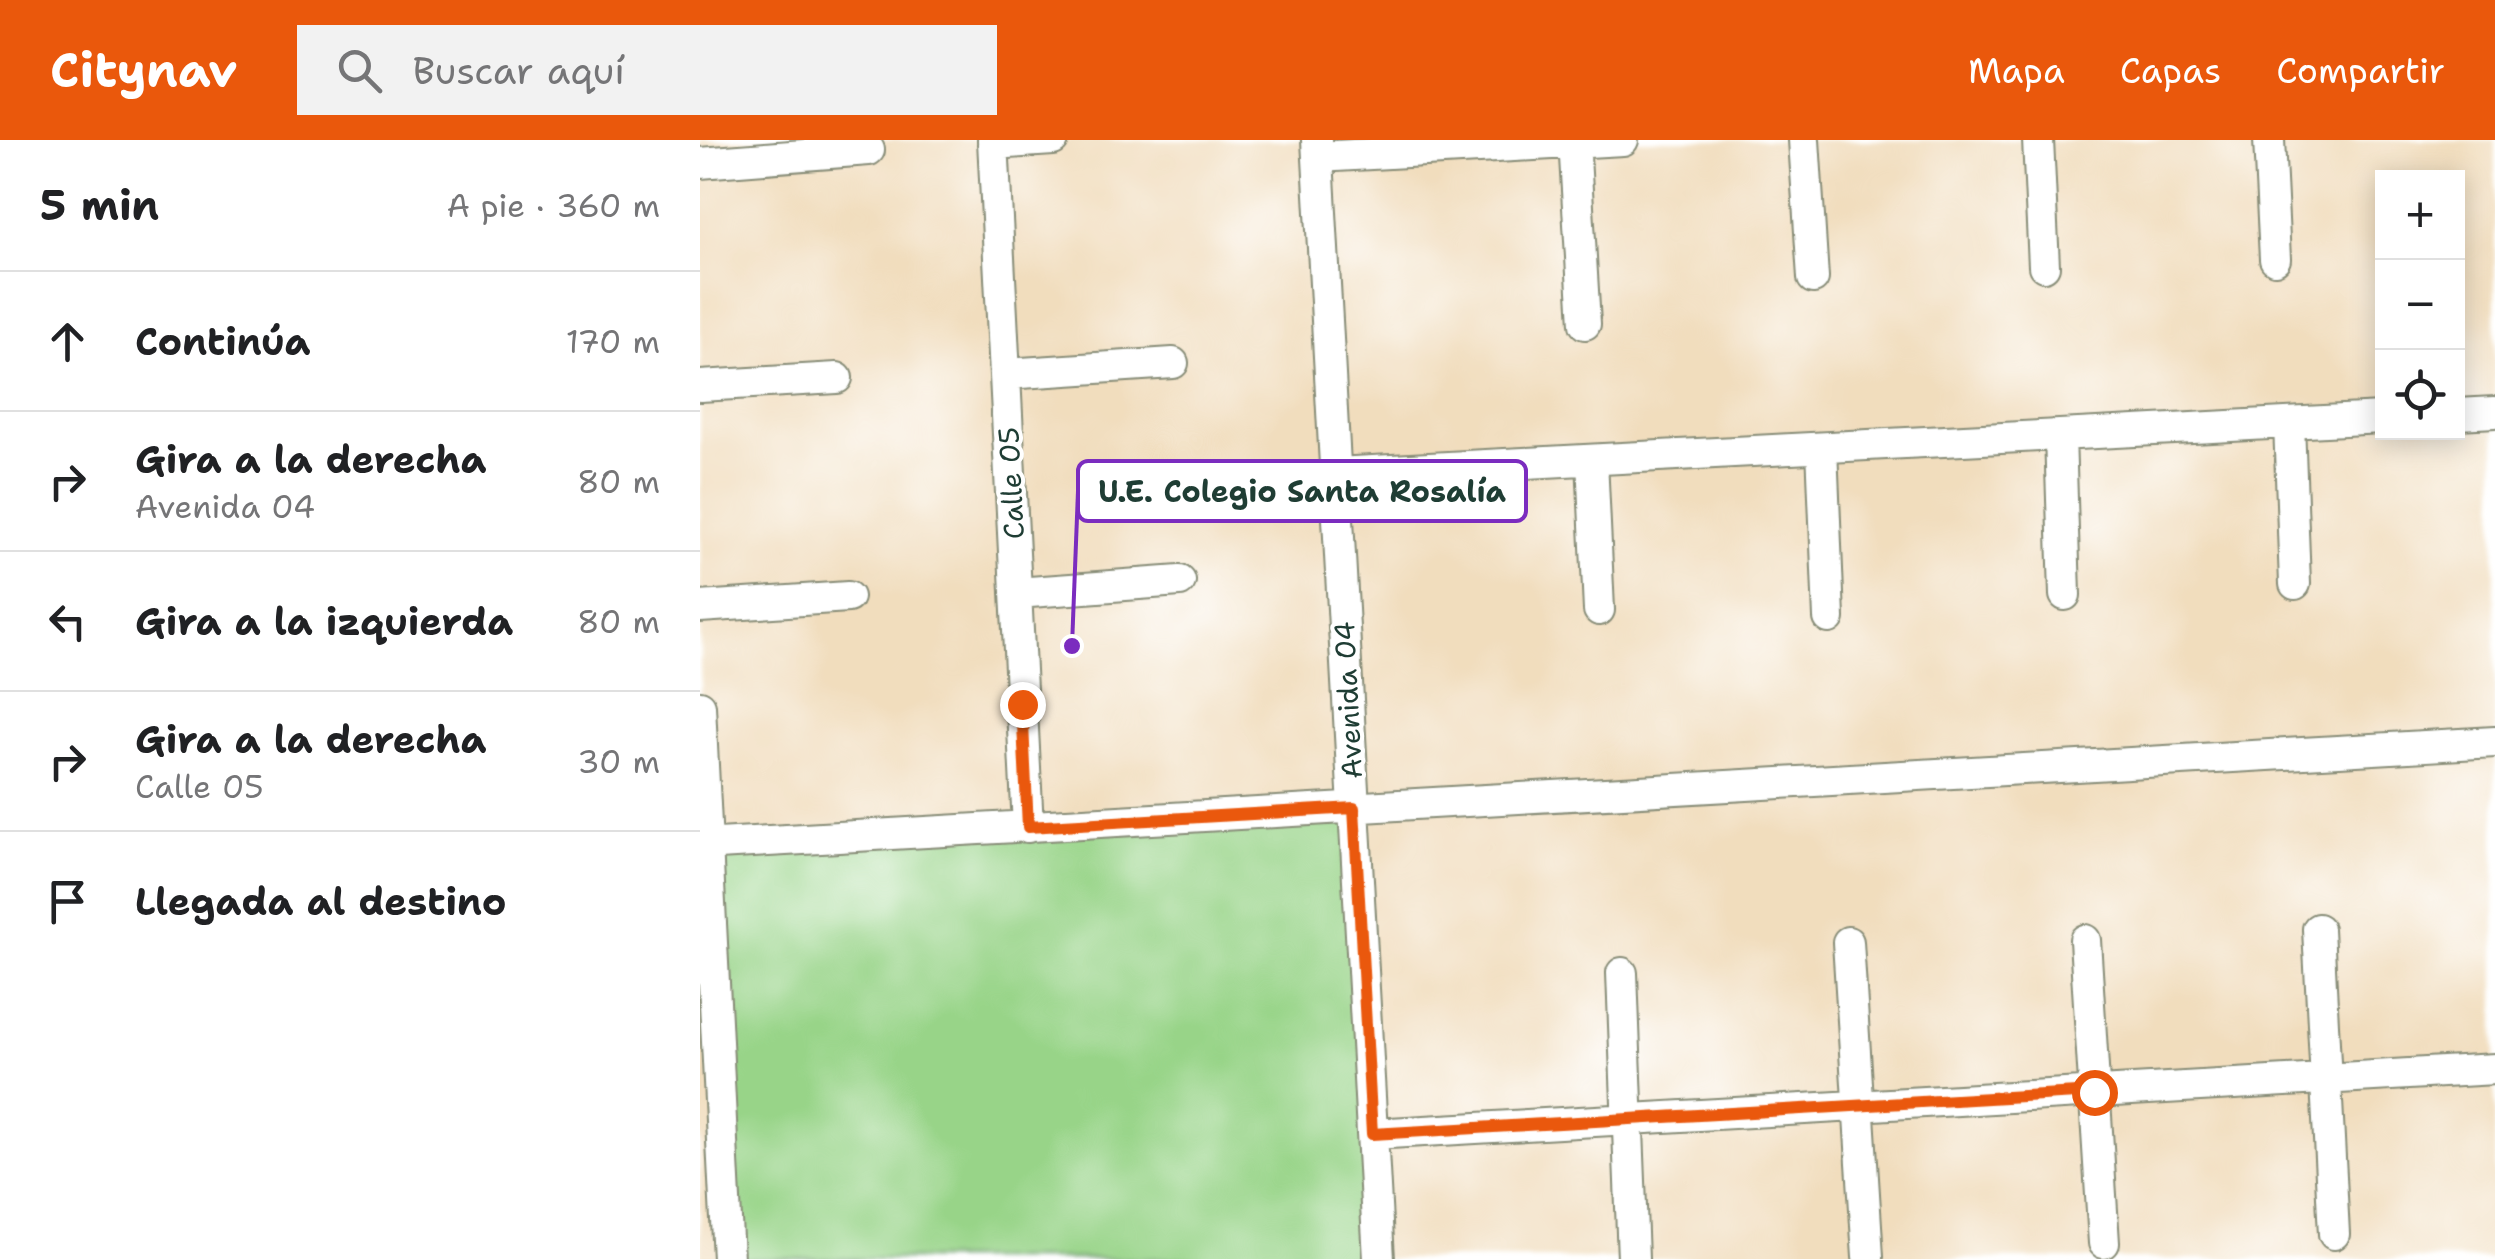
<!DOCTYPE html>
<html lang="es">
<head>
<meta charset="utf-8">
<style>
	body { margin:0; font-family:"Shantell Sans",sans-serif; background:#f2f2f2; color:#202124 }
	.controls { position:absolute; right:30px; top:30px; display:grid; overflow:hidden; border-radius:0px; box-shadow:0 5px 25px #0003 }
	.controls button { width:90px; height:90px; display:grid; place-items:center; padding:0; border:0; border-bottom:2px solid #e0e0e0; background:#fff; color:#202124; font:50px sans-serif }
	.stop { position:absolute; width:30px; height:30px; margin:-22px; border:8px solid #ea580c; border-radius:50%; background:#fff }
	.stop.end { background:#ea580c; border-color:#fff; box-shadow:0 2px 10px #0008 }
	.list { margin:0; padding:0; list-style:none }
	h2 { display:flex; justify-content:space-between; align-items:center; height:130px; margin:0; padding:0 40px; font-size:42px }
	h2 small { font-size:32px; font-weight:400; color:#757577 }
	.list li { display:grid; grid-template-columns:65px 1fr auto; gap:30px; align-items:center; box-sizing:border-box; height:140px; padding:0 40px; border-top:2px solid #e0e0e0 }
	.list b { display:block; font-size:38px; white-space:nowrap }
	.list p { margin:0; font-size:32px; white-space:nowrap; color:#757577 }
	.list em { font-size:32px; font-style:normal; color:#757577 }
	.icon { flex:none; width:55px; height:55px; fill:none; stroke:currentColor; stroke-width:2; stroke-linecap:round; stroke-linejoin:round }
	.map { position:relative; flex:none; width:1795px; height:1119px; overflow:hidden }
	header { display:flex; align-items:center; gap:60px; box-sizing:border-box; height:140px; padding:0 50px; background:#ea580c; color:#fff }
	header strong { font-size:48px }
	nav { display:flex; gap:55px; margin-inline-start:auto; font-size:35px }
	.search { width:700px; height:90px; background:#f2f2f2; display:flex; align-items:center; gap:25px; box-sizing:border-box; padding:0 35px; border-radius:0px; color:#757577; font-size:38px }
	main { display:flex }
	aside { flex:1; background:#fff }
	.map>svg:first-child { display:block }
	.green { fill:#98d488; stroke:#5c885e; stroke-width:2.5 }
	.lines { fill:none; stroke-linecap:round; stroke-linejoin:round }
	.street-casing { stroke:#888d78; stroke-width:34 }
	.street { stroke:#fff; stroke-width:30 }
	.route { stroke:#ea580c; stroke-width:12 }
	.labels { text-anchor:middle; stroke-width:8; stroke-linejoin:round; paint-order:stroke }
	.street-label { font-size:28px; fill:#1f3d34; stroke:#fff }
	.leader { fill:none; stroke:#7b2cbf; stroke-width:4 }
	.callout-dot { fill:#7b2cbf; stroke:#fff; stroke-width:4 }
	.callout { fill:#fff; stroke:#7b2cbf; stroke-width:4 }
	.callout-label { font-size:30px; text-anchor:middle; font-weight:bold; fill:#1f3d34 }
</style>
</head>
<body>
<header>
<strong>Citynav</strong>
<div class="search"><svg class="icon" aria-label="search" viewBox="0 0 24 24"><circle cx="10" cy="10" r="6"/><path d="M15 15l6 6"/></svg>Buscar aquí</div>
<nav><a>Mapa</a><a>Capas</a><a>Compartir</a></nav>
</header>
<main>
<aside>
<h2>5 min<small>A pie · 360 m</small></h2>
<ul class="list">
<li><svg class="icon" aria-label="ahead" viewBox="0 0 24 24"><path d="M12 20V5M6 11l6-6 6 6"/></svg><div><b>Continúa</b></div><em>170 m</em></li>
<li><svg class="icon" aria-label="right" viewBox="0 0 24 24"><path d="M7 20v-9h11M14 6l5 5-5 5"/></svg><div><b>Gira a la derecha</b><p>Avenida 04</p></div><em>80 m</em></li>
<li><svg class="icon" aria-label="left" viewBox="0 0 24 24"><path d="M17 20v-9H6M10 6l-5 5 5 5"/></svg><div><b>Gira a la izquierda</b></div><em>80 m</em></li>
<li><svg class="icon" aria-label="right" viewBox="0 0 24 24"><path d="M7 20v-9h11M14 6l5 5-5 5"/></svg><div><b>Gira a la derecha</b><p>Calle 05</p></div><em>30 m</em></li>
<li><svg class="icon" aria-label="arrive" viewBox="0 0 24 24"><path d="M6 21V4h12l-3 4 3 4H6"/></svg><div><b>Llegada al destino</b></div></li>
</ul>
</aside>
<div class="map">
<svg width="1795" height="1119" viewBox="0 0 1795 1119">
	<rect width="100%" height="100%" fill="#fff"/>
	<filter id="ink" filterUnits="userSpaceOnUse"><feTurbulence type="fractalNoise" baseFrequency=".01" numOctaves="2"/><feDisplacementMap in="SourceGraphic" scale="20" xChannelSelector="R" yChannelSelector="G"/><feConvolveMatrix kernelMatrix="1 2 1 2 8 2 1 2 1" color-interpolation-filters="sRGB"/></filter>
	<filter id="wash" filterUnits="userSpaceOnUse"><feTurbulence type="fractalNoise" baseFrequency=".0048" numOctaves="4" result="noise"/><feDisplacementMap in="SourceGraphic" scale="40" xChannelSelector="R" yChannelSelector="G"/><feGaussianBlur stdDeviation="2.25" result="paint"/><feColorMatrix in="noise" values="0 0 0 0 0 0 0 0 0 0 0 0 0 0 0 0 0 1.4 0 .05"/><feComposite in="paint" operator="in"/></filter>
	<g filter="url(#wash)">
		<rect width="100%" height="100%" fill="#f1ddbd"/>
		<!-- green -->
		<path class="green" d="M654 668 679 1119H28L7 705Z"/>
	</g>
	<g filter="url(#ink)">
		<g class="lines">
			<defs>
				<path id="street" d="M293 0 328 687
					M617 0 679 1119
					M874 0 885 184
					M1104 0 1113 138
					M1338 0 1344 126
					M1569 0 1575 119
					M293 4 353 0
					M618 17 923 0
					M0 23 169 10
					M305 234 473 223
					M0 246 137 238
					M1758 274 1795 272
					M1589 283 1595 444
					M1360 295 1365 455
					M1122 308 1129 478
					M892 320 899 470
					M635 333 1682 278
					M316 453 480 441
					M0 467 148 457
					M0 566 28 1119
					M0 705 1795 602
					M1618 789 1634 1094
					M1385 800 1404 1103
					M1148 802 1168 1117
					M922 833 933 1119
					M672 994 1795 929"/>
			</defs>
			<!-- street casing -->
			<use href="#street" class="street-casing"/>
			<!-- street -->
			<use href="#street" class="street"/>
		</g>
	</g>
	<g class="lines" filter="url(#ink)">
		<!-- route -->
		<path class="route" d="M322 564 328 687 654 668 672 994 1394 952"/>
	</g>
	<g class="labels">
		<!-- street labels -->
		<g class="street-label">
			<text transform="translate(311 343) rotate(-93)" y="10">Calle 05</text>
			<text transform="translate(648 560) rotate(-93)" y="10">Avenida 04</text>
		</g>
	</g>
	<!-- callouts -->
	<path class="leader" d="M372 506L378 351"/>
	<circle class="callout-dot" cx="372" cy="506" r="10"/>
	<rect class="callout" x="378" y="321" width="448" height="60" rx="10"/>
	<g class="callout-label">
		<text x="602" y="362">U.E. Colegio Santa Rosalía</text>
	</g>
</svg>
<div class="controls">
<button>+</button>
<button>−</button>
<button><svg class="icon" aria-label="locate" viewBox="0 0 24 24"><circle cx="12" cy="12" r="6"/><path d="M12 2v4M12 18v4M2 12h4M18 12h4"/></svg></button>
</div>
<div class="stop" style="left:1394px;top:952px"></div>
<div class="stop end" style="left:322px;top:564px"></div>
</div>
</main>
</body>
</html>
